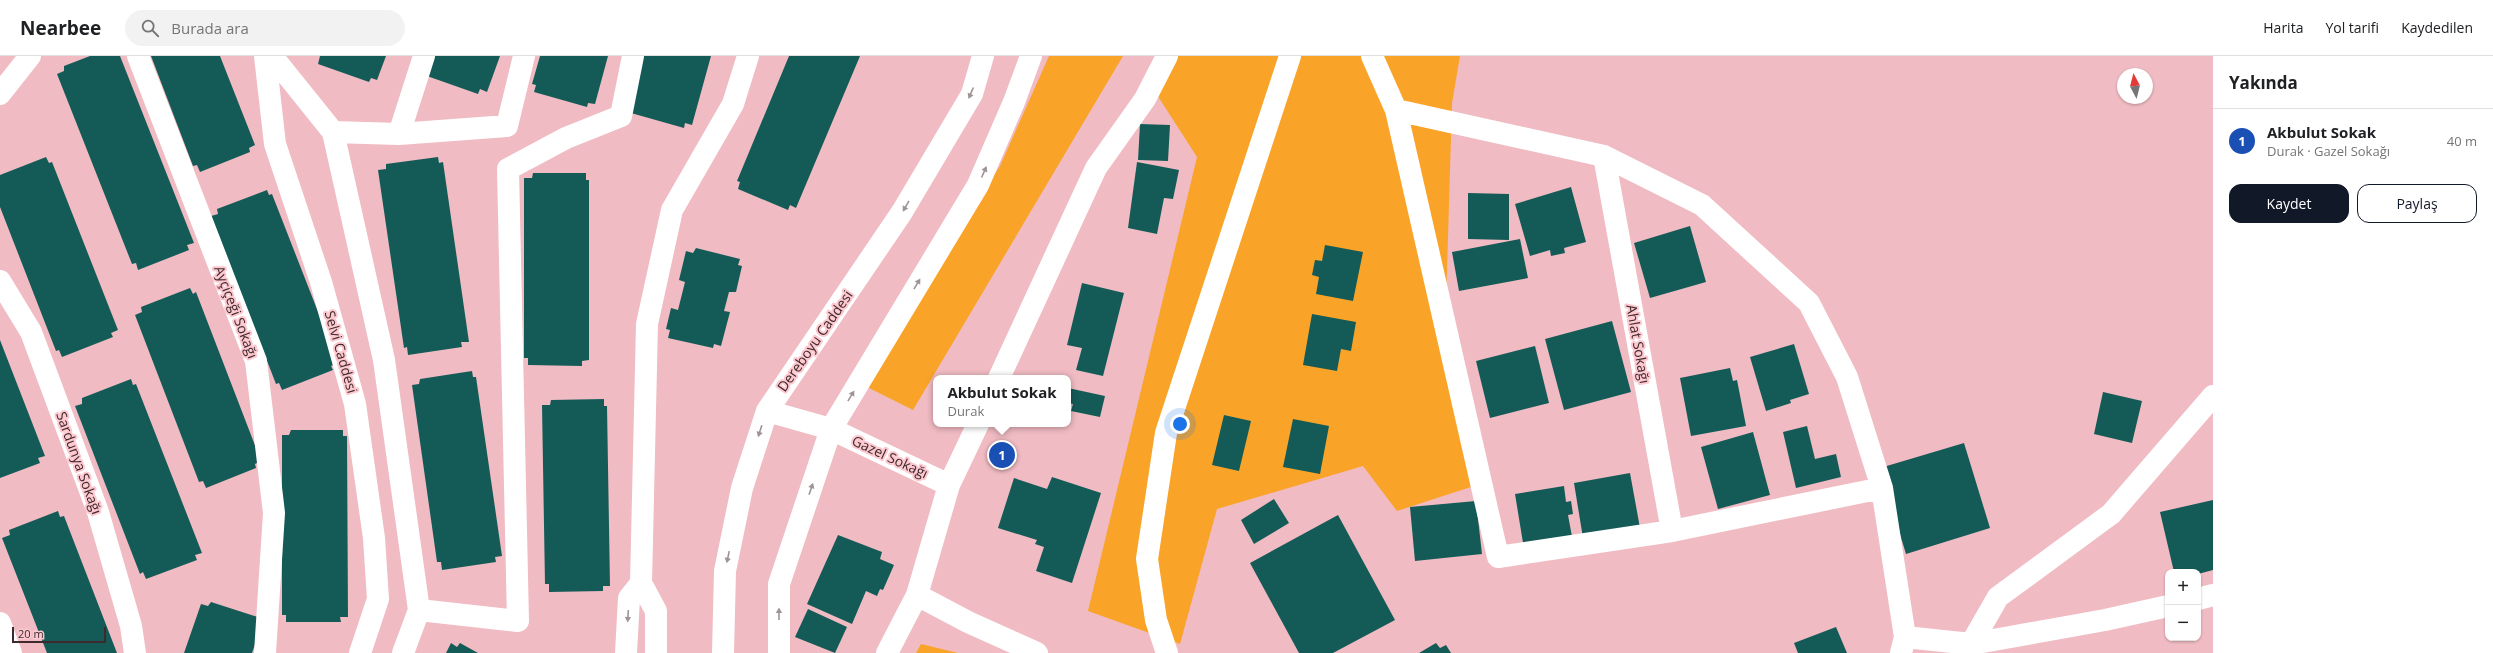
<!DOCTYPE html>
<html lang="tr">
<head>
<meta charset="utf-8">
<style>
	body { margin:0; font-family:"Open Sans",sans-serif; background:#f2f2f2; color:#202124 }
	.controls { position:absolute; right:12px; bottom:12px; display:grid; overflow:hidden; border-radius:8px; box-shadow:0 1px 3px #0004 }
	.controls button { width:36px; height:36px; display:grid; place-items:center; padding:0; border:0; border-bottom:1px solid #e0e0e0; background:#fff; color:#202124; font:20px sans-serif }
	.compass { position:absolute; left:2117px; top:12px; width:36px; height:36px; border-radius:50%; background:#fff; box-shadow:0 1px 3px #0004; rotate:353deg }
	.scale { position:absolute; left:12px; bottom:10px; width:94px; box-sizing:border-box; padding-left:4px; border:2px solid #3e2a2c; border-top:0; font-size:11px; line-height:14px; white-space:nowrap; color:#3e2a2c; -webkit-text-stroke:3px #fdc8cf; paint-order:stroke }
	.you { position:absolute; left:1180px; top:368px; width:14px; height:14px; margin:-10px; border:3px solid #fff; border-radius:50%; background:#1a73e8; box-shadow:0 0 0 6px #1a73e833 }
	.badge { display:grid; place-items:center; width:26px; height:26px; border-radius:50%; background:#111827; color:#fff; font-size:13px; font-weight:700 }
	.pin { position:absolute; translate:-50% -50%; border:2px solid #fff; box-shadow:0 1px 4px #0006 }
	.popup { position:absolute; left:933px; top:319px; width:138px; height:52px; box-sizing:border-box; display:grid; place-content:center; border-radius:8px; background:#fff; filter:drop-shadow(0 1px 3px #0005); font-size:13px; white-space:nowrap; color:#757577 }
	.popup b { font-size:15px; color:#202124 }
	.popup::after { content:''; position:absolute; left:50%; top:100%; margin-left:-8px; border:8px solid transparent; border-top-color:#fff }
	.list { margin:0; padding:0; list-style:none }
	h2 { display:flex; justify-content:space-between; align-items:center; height:52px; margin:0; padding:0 16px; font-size:17px }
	h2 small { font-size:13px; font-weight:400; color:#757577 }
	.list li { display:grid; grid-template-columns:26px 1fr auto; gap:12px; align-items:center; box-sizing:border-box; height:64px; padding:0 16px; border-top:1px solid #e0e0e0 }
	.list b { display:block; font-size:15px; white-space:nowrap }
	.list p { margin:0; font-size:13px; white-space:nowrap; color:#757577 }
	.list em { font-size:13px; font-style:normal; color:#757577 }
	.actions { display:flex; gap:8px; padding:12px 16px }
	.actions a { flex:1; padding:9px 0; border:1px solid #111827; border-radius:12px; text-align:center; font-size:14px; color:#111827 }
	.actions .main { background:#111827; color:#fff }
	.icon { flex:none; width:22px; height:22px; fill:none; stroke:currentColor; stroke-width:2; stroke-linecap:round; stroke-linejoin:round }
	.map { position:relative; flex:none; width:2213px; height:597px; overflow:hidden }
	header { display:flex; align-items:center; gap:24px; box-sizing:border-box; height:56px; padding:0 20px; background:#fff; border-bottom:1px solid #e0e0e0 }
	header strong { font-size:19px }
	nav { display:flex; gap:22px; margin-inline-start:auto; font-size:14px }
	.search { width:280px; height:36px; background:#f2f2f2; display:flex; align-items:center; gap:10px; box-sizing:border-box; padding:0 14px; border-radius:22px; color:#757577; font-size:15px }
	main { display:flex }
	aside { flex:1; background:#fff }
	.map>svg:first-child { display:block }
	.green { fill:#f9a428 }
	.building { fill:#145b58 }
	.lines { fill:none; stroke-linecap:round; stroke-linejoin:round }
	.minor { stroke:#fff; stroke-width:22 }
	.major { stroke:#fff; stroke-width:22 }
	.oneway { fill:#9e9496 }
	.labels { text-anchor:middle; stroke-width:4; stroke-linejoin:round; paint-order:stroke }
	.street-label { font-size:14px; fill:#3e2a2c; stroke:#fdc8cf }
</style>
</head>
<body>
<header>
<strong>Nearbee</strong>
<div class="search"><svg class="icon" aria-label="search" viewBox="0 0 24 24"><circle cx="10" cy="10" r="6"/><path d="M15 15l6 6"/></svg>Burada ara</div>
<nav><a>Harita</a><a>Yol tarifi</a><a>Kaydedilen</a></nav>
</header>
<main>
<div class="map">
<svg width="2213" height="597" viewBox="0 0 2213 597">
	<rect width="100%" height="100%" fill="#f0bbc2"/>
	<!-- green -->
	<path class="green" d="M1049 0H1123L913 354 859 327 1000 110Z
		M1166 0H1460L1452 47 1445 283 1480 428 1397 455 1363 410 1217 453 1180 588 1088 555 1197 101 1150 28Z
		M921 588 958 597H916Z"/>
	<!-- building -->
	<path class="building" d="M90 0H120L194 187 187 189 189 194 138 214 136 207 132 208 57 18 64 15V10Z
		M151 0H220L255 89 249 92 250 96 200 116 197 109 193 110Z
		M320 0H386L377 24 371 22 369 26 318 8Z
		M430 0H500L487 36 480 33 478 38 427 20Z
		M540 0H608L595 48 588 47 587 51 534 36 536 29 532 28Z
		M643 0H711L692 69 685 67 684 72 631 57Z
		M789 0H860L796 152 790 149 788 154 738 133 740 126 737 125Z
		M1140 68 1170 69 1168 105 1138 104Z
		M46 101 49 107 52 106 118 274 111 277 113 281 62 301 59 294 56 295 0 151V119Z
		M438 101 439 107 443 106 469 286H461L462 291 408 299 407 291 404 292 378 114 386 113V108Z
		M1137 106 1179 114 1173 143 1164 142 1157 178 1128 172Z
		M533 117H586V124H589V304L582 305V310L528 309V302H524V122H532Z
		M1571 131 1586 186 1564 192 1565 197 1551 200 1550 194 1530 200 1515 148Z
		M267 134 269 139 272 138 338 307 331 310 333 314 282 334 279 327 276 328 211 160 218 158 217 153Z
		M1468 137 1509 138V184L1468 183Z
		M1690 170 1706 226 1650 242 1634 187Z
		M1520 183 1528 222 1459 235 1452 196Z
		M1325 189 1363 196 1353 245 1316 238 1319 221 1312 219 1315 204 1322 205Z
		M696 192 740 203 738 209 742 210 736 236H729L724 255 730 256 721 290 714 288 713 292 668 282 670 274 666 273 671 252 678 254 685 226 679 224 686 195 693 197Z
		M1082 227 1124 237 1103 320 1076 314 1082 292 1067 289Z
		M190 232 193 238 196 236 261 405 255 408 256 412 206 432 203 425 199 426 135 259 142 256 141 251Z
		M1312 258 1356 266 1351 295 1341 293 1337 315 1303 309Z
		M1612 265 1631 336 1564 354 1545 283Z
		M0 284 45 400 38 402 40 407 0 422Z
		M1794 288 1809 338 1790 344 1791 347 1766 355 1750 301Z
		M1535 290 1549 347 1490 362 1476 305Z
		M1730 312 1733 325 1737 324 1746 370 1691 380 1680 322Z
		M472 315 473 321H476L502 500 495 501 496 506 442 514 441 506H437L412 329 419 328 420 323Z
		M131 323 133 329 136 328 202 497 195 499 197 504 146 523 143 516 140 518 75 350 82 348V342Z
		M1068 332 1105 340 1100 361 1071 355 1073 348 1068 347Z
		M2103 336 2142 345 2132 387 2094 378Z
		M604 343V350H607L610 530H603V535L549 536V528H545L542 349H550L551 344Z
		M1224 359 1251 365 1239 415 1212 409Z
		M1293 363 1329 370 1320 418 1283 411Z
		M1807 370 1815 403 1836 398 1841 421 1796 432 1783 376Z
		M291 374H343V380H347L348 561H340L341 566H286V559H282V379H289Z
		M1753 376 1770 439 1718 453 1701 391Z
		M1964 387 1990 472 1906 498 1880 412Z
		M1630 417 1640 472 1583 482 1574 427Z
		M1052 421 1101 437 1072 527 1036 515 1044 491 1035 488 1037 484 998 472 1014 422 1047 433Z
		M1564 430 1566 446 1571 445 1573 458 1568 459 1573 486 1524 493 1515 438Z
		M1274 443 1289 467 1254 488 1241 464Z
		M2213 444V514L2198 518V516H2174L2160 456Z
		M1476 445 1482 498 1415 505 1410 451Z
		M58 455 60 461 64 460 117 597H47L2 482 10 479 9 474Z
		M1338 459 1395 564 1333 597H1299L1250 507Z
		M838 479 882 496 880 503 894 509 883 534 880 533 877 540 866 535 852 568 807 548Z
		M211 546 261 562 262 569 252 597H184L201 548 208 550Z
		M808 553 847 571 835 597 795 581Z
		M1836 571 1847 597H1798L1794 587Z
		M451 587 457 591 460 587 478 597H446Z
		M1436 587 1440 592 1446 589 1451 597H1419Z"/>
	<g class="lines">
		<!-- minor -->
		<path class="minor" d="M138 0 256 305 274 457 265 597
			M265 0 275 88 321 226 355 348 374 482 378 543 360 597
			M272 0 333 76 384 304 419 554 403 597
			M1372 0 1396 54 1498 501 1672 475 1882 432
			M0 38 30 0
			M1396 54 1604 100 1702 149 1809 247 1847 321 1882 432 1905 581 1901 597
			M333 76 399 78 424 0
			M399 78 507 70 524 0
			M1604 100 1672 475
			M0 225 31 276 98 456 131 570 135 597
			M999 322 1096 112 1145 43 1167 0
			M831 373 949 429
			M641 527 656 555V597
			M917 539 968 566 1037 597
			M2198 543 2213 539
			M419 554 518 565 508 113 566 82 621 60 633 0
			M0 567 11 597
			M1905 581 1971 588 2105 564 2168 550
			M626 597 629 542 641 527 647 268 672 154 733 48 748 0
			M887 597 917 539 949 429 978 368
			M1167 597 1156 564 1147 503 1166 377 1290 0
			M1971 597V588L1998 541 2111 458 2213 340"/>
		<!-- major -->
		<path class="major" d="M767 355 831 373
			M723 597 725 515 742 432 767 355 902 156 972 38 983 0
			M779 597V528L831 373 978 129 1014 46 1031 0"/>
	</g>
	<!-- one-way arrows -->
	<defs><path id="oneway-solid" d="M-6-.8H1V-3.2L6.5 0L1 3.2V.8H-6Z"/></defs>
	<g class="oneway">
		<use href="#oneway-solid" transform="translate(971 37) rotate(113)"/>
		<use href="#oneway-solid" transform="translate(984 116) rotate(-66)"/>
		<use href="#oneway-solid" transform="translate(906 150) rotate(120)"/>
		<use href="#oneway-solid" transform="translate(917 228) rotate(-59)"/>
		<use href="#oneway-solid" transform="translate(851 340) rotate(-59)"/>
		<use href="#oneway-solid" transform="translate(760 375) rotate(108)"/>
		<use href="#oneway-solid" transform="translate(811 433) rotate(-71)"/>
		<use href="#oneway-solid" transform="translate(728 501) rotate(102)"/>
		<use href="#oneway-solid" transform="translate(779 558) rotate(-90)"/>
		<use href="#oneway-solid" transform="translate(628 560) rotate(93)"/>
	</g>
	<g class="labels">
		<!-- street labels -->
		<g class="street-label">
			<text transform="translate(236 256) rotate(69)" y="5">Ayçiçeği Sokağı</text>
			<text transform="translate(815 285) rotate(-55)" y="5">Dereboyu Caddesi</text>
			<text transform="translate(1638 288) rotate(80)" y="5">Ahlat Sokağı</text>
			<text transform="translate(341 296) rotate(74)" y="5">Selvi Caddesi</text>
			<text transform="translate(890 401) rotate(25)" y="5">Gazel Sokağı</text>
			<text transform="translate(79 407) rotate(70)" y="5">Sardunya Sokağı</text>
		</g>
	</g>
</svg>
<div class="controls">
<button>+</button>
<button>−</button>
</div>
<svg class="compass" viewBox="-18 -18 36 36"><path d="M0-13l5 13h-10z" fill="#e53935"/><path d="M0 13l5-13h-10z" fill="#757577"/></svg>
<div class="scale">20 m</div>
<div class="you"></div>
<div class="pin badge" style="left:1002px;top:399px;background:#1a4fb4">1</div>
<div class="popup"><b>Akbulut Sokak</b>Durak</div>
</div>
<aside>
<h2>Yakında<small></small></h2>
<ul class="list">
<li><span class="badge" style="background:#1a4fb4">1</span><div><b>Akbulut Sokak</b><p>Durak · Gazel Sokağı</p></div><em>40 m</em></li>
</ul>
<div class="actions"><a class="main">Kaydet</a><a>Paylaş</a></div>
</aside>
</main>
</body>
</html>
